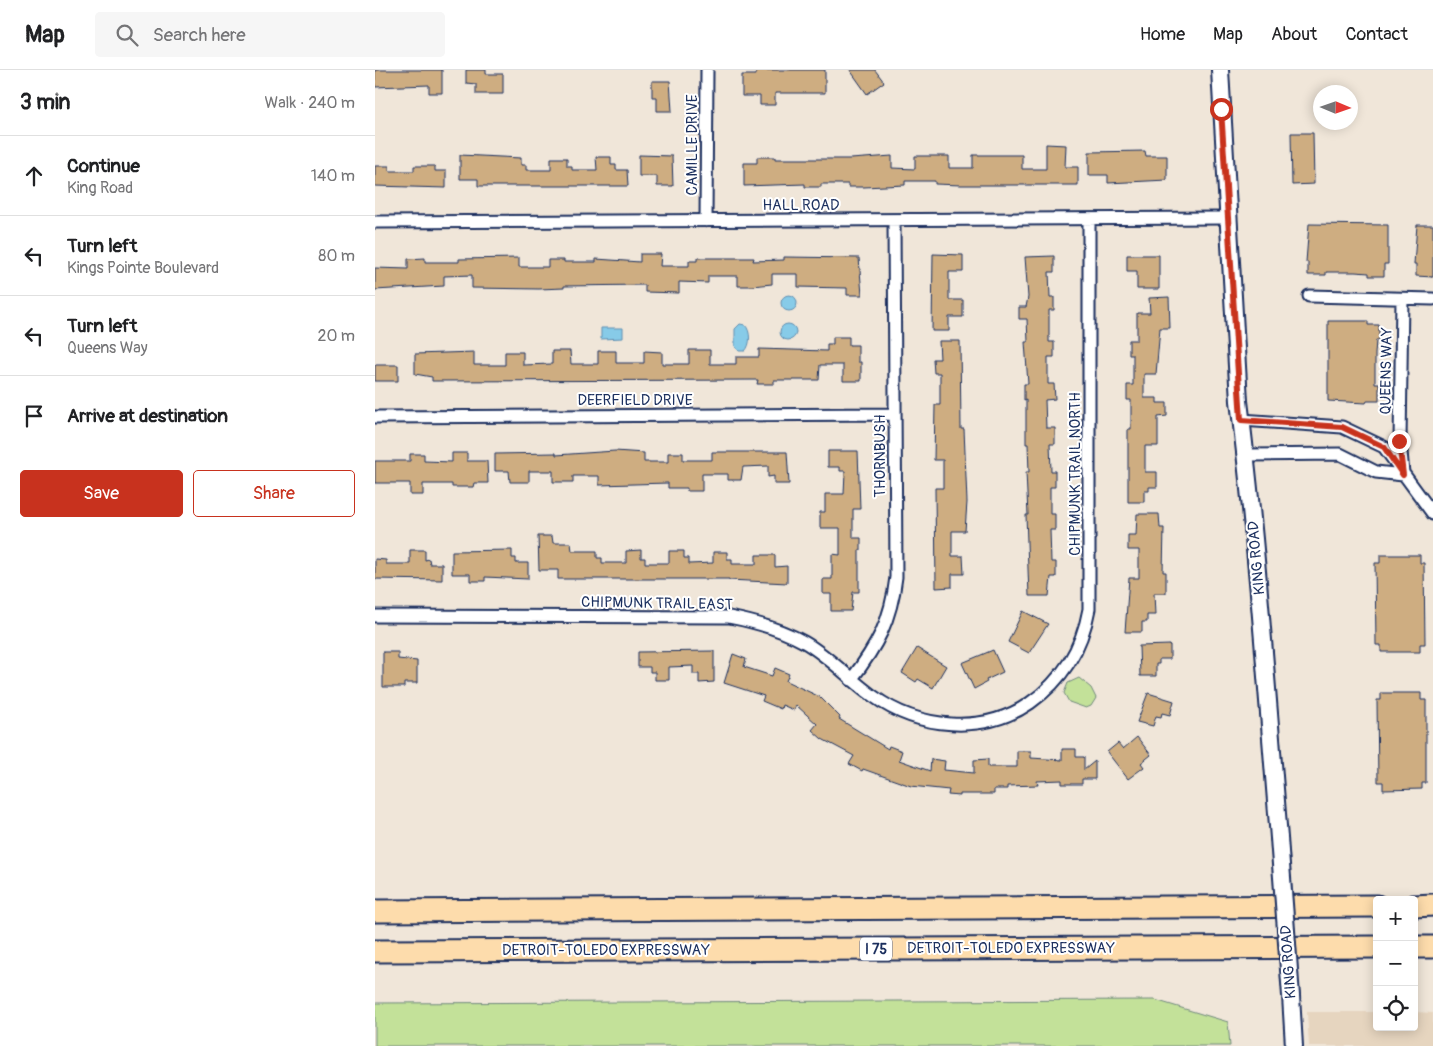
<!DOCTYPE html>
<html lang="en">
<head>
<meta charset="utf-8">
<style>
	body { margin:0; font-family:Pangolin,sans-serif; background:#f6f6f6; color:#202124 }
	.controls { position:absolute; right:15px; bottom:15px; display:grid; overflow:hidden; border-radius:5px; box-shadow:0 2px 12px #0003 }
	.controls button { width:45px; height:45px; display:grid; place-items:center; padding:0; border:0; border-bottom:1px solid #e0e0e0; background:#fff; color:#202124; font:25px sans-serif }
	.compass { position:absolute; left:938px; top:15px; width:45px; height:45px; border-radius:50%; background:#fff; box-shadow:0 2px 12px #0003; rotate:92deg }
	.stop { position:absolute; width:15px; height:15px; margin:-11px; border:4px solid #c8321e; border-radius:50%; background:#fff }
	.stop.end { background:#c8321e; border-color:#fff; box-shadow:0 1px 5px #0008 }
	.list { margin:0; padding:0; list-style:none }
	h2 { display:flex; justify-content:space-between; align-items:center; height:65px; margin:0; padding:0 20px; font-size:21px }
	h2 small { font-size:16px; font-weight:400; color:#757577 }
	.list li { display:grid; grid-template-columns:32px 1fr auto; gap:15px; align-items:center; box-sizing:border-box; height:80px; padding:0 20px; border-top:1px solid #e0e0e0 }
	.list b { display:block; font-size:19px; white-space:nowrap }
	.list p { margin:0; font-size:16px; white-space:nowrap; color:#757577 }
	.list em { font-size:16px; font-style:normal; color:#757577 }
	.actions { display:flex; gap:10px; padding:15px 20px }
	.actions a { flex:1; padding:11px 0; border:1px solid #c8321e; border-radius:5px; text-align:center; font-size:18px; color:#c8321e }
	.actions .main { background:#c8321e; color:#fff }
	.icon { flex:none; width:28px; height:28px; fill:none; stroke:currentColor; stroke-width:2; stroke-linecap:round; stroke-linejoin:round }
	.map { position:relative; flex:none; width:1058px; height:976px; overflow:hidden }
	header { display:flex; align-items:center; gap:30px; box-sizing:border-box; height:70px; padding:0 25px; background:#fff; border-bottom:1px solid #e0e0e0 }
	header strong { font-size:24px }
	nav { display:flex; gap:28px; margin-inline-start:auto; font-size:18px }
	.search { width:350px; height:45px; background:#f6f6f6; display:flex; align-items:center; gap:12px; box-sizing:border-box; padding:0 18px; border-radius:5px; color:#757577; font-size:19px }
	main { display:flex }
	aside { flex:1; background:#fff }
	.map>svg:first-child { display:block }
	.built { fill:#e6d5bf }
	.green { fill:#c3e199; stroke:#6f887c }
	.water { fill:#87cbe8; stroke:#5c8db1 }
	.building { fill:#cead81; stroke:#1b2f5e }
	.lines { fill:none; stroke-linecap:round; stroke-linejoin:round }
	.minor-casing { stroke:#1b2f5e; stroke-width:15 }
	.secondary-casing { stroke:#1b2f5e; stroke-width:20 }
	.motorway-casing { stroke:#1b2f5e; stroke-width:25 }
	.minor { stroke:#fff; stroke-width:11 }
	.secondary { stroke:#fff; stroke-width:16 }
	.motorway { stroke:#fddcac; stroke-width:21 }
	.secondary-bridge-casing { stroke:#1b2f5e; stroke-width:20; stroke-linecap:butt }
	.secondary-bridge { stroke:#fff; stroke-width:16 }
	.route { stroke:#c8321e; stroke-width:6 }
	.labels { text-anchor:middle; stroke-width:4; stroke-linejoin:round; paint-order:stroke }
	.shield { fill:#fff; stroke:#5f6d8e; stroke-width:1 }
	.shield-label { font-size:14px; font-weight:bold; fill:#1b2f5e }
	.street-label { font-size:15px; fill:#1b2f5e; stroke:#fff }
</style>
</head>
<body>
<header>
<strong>Map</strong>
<div class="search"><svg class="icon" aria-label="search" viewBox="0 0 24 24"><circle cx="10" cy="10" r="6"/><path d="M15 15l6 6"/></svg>Search here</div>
<nav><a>Home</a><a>Map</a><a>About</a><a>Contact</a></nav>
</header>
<main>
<aside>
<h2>3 min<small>Walk · 240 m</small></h2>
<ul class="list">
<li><svg class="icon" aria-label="ahead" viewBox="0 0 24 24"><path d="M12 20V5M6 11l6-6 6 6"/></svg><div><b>Continue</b><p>King Road</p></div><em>140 m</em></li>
<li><svg class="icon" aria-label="left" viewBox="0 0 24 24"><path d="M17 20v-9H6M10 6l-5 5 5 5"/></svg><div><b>Turn left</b><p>Kings Pointe Boulevard</p></div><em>80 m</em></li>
<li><svg class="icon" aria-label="left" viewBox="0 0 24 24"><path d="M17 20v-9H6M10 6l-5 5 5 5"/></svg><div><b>Turn left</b><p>Queens Way</p></div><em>20 m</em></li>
<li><svg class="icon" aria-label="arrive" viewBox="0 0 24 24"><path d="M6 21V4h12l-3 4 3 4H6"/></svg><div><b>Arrive at destination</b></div></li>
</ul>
<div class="actions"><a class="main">Save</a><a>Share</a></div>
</aside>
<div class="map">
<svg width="1058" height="976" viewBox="0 0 1058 976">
	<rect width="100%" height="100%" fill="#f0e6d9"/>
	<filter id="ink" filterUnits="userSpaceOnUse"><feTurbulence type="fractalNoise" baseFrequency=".02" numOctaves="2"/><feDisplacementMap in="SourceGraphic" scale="10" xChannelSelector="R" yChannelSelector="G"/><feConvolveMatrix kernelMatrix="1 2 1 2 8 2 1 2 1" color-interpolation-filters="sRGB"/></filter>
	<g filter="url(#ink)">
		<!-- built -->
		<path class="built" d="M932 942H1002V957H1039V942L1058 943V976H934Z"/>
		<!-- green -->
		<path class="green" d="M704 608 716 618 721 628 716 636 711 638 694 632 689 623 693 613Z
			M780 930 853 952 855 976H0V933Z"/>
		<!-- water -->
		<path class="water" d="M406 233a8 8 0 1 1 16 0a8 8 0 1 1-16 0Z
			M365 254 370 255C376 261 376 275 370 281H364L360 276V259Z
			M405 262a8 8 0 1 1 16 0a8 8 0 1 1-16 0Z
			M226 258H248V268L226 269Z"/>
		<!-- building -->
		<path class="building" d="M0 0H67V23H54V15L0 17Z
			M91 0H111V4H128V24H101V14L91 13Z
			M381 0H450V23H400V35H385V26H367V5H381Z
			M475 0H500L509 12 492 24Z
			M277 11H295L297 41H282V27H277Z
			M916 63H938L939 114 917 115Z
			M671 74 691 75 690 97H703V115H586L560 114V111H530V115L489 117H473V114H446V117H430V114L369 116V93H382V87H400V89H476L517 86V98L540 99V86H574V98H598V85H647V99H671Z
			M770 81 771 86H792V110L733 113V105H714V82Z
			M85 85 146 88V95H151V100H176V88H192V96H197V100H222L221 87H236V95H241V100H252L253 116H103V109H85Z
			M264 85 297 86 298 116H282V106H264Z
			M0 96H14V101H39V96H60V101H71V118L0 116Z
			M934 154 1013 155V194H1009V206H994V203L980 202H951V205H933V192H931Z
			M1042 155H1058V207L1041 206V194H1039Z
			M265 184H286L285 196H314V191H322V188H379L378 191 409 190V187L484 188 487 225H472V218L423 217V204H397V214L377 216H363V206H333V213L304 212V223L270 222V215L189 216V218L164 219 97 218V205L69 206V216L0 220V198L33 199V189L50 188V192H84V189L144 188V197H173V190H189V192H221V189L265 192Z
			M558 184 588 185V202H574V230H588V247H574V261H557Z
			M752 185H784V219H762V201H752Z
			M679 186V202H674L675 227H679V240H674V272H679V287H673V314H679L680 329 670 330 671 358H680V374H675L676 401H680V417H675V444H680V460H675L676 492H681V507H676L674 526H654L651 445H653L651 402H654L653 374H651V329L649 330V314H653L650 272H653L652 249H644V237H651L653 227 650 187Z
			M794 227 795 258H785L781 304H769V328H782V333H792V346L783 347V376H770V402H782V417H774V421H769V432H753V359H756V330H752V315H758V285H754V270H762V243H775L774 228Z
			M953 251H993V255H1004V270H1001L1000 284V313H1004V331H992L991 333 953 331Z
			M458 267H474V275H483V292H486V311H468V295H445L444 310H399V314H382L383 310 57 311V307L40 304V284L99 282V295H130V282H148V295L177 294V281H195L196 294H223V281H241V293H269V281L287 282V294H314V280H335V294H361V287H384V279L452 281V274H458Z
			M564 271H585L586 359H589L592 432 590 461H577V486H588L589 504H577V517L561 518 560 418H568V390H559L560 335H565V303H559L558 289H565Z
			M0 295H23V311H0Z
			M240 381 269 383V392H293V383H308V390H337V382H412L414 414H399V406L393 407V396L368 397 366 410H353V404H327V421H312V418H293V413L224 415V406H198V412H178V401H154V412H135L134 401H120V384L181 383V385Z
			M453 381H483L485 439H478V468H486V480H484V522H478L476 541H456V524H448V509H457V484L465 485V458H445V442H450V424H469L470 401H465V397H453Z
			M77 383H92V391H112L113 413H99L98 417H77V414H48V425H35V413H0V391H35V384H49V391L77 392Z
			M762 444H784L785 458H789L788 502H791V523H779L780 545H772V552H767V562H750L754 508H764V480H753V465H761Z
			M163 466H177L178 473H196L197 481H222V488H227V493H251V481L266 480V488H270V493H294V481H309V488H314V494L338 493V482H352V489H357V494H381V485H400V497L412 496V513L354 510V509H183V500H164Z
			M35 480H50V490L54 489 55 494H67V510L0 509V489L11 490V494H35Z
			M137 480V488H141V493H153V509L110 507V511H95V504H77V481Z
			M1005 485H1045V493H1049L1050 574H1045V582H1006V575H1001L1000 493H1005Z
			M648 541 673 554 654 583 633 572Z
			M795 575V589H784V594H781V606H765L764 576Z
			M542 578 571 596 558 618 543 609 541 612 527 603Z
			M618 580 628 602 611 610 612 612 599 619 587 593Z
			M339 581V612L324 613V604H318V596L294 597V610H280V602H275V597H263V582Z
			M8 582H23V589L42 591V613H29V617H8Z
			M358 584 371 589 369 597 397 606 400 598 414 604 411 611 445 627 465 647 464 649 513 679 514 676 527 681 524 690 555 701 556 689 570 691 569 700 599 703V690L613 689V697H642V681H656V688L687 690V679H701V687H709V700L720 691V709H707V714H687V710L662 711 663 715 632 716V719H619V724H585V726L573 725 574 720 536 716 488 699 487 701 474 694 479 686 447 669 437 660 442 654 421 635 419 640 407 635 406 639 387 631 389 626 349 613Z
			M773 623 799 631 795 645 787 643 786 647 781 646 778 656 762 652Z
			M1006 623H1046V630H1051V713H1047V719L1008 720V712H1003L1002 630H1006Z
			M762 667 776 685 766 693 769 697 753 709 732 682 743 673 748 679Z"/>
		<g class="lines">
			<defs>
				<path id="minor" d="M331 151 332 0
					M0 152 852 148
					M934 226 1058 229
					M1027 229 1025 371 1028 403
					M0 347 520 344
					M866 350 967 357 1009 377 1058 444
					M872 385 965 384 1001 402 1028 405
					M0 546 354 547C380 552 406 559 429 572 455 587 474 609 498 626 543 659 609 665 655 633 688 610 707 578 714 539V150
					M476 610C502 576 516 551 521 507L519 150"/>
				<path id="secondary" d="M845 0 864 331C882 476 892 622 904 768
					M916 926 919 976"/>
				<path id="motorway" d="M1039 836 1058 835
					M0 841 1002 836
					M1039 877H1058
					M0 881 1002 877"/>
			</defs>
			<!-- minor casing -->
			<use href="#minor" class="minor-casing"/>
			<!-- secondary casing -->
			<use href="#secondary" class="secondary-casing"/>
			<!-- motorway casing -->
			<use href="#motorway" class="motorway-casing"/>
			<!-- minor -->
			<use href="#minor" class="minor"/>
			<!-- secondary -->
			<use href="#secondary" class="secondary"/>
			<!-- motorway -->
			<use href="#motorway" class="motorway"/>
			<defs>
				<path id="secondary-bridge" d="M904 768 916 926"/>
			</defs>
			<!-- secondary-bridge casing -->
			<use href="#secondary-bridge" class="secondary-bridge-casing"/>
			<!-- secondary-bridge -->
			<use href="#secondary-bridge" class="secondary-bridge"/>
		</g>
	</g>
	<g class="lines" filter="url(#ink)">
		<!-- route -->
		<path class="route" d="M846 39 866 350 967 357 1009 377 1028 405 1024 371"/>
	</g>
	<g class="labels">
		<!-- shield labels -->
		<rect class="shield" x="485" y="867.5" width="32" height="23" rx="4"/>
		<g class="shield-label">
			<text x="501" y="884">I 75</text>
		</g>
		<!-- street labels -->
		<g class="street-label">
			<text transform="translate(317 75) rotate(-90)" y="5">CAMILLE DRIVE</text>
			<text x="426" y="140">HALL ROAD</text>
			<text transform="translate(1011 301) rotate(-89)" y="5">QUEENS WAY</text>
			<text x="260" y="335">DEERFIELD DRIVE</text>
			<text transform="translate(505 386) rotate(-90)" y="5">THORNBUSH</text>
			<text transform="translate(700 404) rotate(-90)" y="5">CHIPMUNK TRAIL NORTH</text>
			<text transform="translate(881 488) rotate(-95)" y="5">KING ROAD</text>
			<text transform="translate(282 533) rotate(1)" y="5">CHIPMUNK TRAIL EAST</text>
			<text x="636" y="883">DETROIT-TOLEDO EXPRESSWAY</text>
			<text x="231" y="885">DETROIT-TOLEDO EXPRESSWAY</text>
			<text transform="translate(913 892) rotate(-94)" y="5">KING ROAD</text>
		</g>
	</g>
</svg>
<div class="controls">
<button>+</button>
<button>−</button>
<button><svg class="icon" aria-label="locate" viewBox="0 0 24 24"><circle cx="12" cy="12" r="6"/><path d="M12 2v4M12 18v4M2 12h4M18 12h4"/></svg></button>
</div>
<svg class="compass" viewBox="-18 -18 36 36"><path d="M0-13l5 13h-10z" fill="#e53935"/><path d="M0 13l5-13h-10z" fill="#757577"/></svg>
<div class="stop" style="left:846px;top:39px"></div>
<div class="stop end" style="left:1024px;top:371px"></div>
</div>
</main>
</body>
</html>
